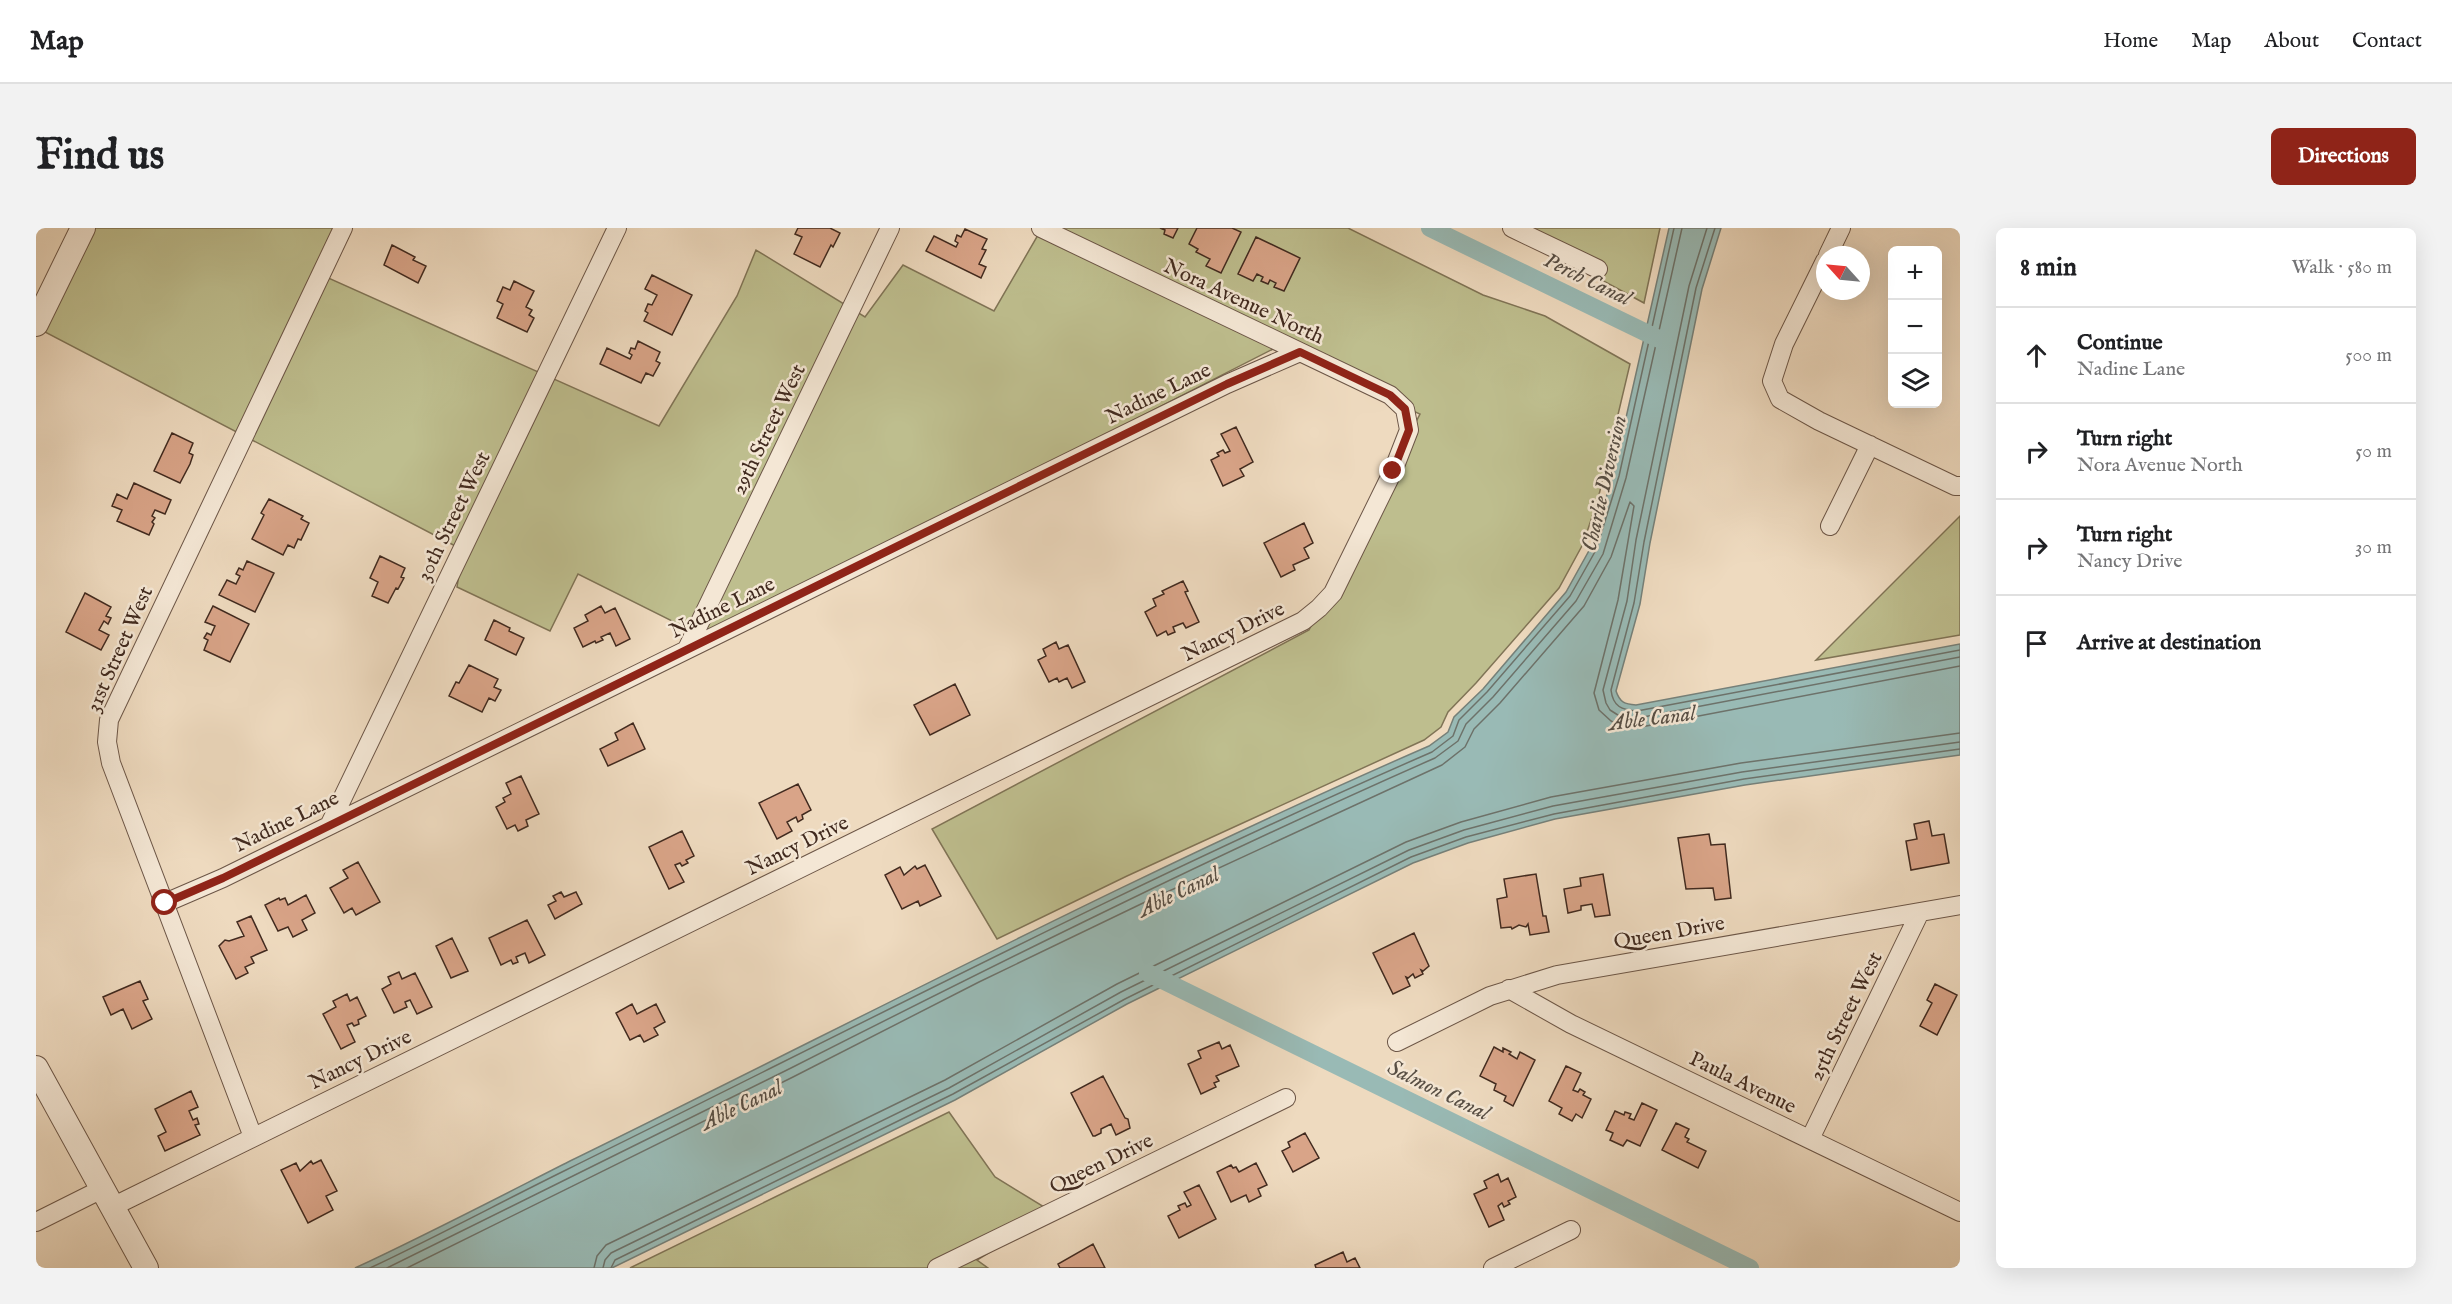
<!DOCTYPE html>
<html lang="en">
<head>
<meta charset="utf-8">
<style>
	body { margin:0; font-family:"IM FELL English",serif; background:#f2f2f2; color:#202124 }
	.controls { position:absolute; right:18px; top:18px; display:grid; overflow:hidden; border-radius:9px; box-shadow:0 6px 24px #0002 }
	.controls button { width:54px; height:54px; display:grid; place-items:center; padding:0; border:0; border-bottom:2px solid #e0e0e0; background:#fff; color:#202124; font:30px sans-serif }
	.compass { position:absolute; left:1780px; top:18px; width:54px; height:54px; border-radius:50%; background:#fff; box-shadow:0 6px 24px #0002; rotate:297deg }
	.stop { position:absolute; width:18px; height:18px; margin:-14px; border:4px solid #8f2418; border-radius:50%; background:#fff }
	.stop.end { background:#8f2418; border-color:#fff; box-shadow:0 2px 6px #0008 }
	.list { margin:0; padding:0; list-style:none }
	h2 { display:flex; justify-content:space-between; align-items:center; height:78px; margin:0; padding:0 24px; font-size:26px }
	h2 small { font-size:20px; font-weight:400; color:#757577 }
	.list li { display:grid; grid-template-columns:39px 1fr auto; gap:18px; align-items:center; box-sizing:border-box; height:96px; padding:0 24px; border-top:2px solid #e0e0e0 }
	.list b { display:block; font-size:22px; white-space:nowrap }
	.list p { margin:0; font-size:20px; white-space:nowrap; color:#757577 }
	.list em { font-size:20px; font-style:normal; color:#757577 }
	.icon { flex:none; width:33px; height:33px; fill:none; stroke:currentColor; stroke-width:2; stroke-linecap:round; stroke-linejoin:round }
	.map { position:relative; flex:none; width:1924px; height:1040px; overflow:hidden; border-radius:9px }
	header { display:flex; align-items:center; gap:36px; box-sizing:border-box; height:84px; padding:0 30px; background:#fff; border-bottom:2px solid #e0e0e0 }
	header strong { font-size:28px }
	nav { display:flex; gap:33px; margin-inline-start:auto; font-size:21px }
	.intro { display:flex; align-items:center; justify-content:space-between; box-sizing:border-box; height:144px; padding:0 36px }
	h1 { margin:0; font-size:42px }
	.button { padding:15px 27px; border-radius:9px; background:#8f2418; color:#fff; font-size:21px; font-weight:700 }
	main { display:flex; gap:36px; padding:0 36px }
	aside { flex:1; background:#fff; border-radius:9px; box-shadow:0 6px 24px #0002 }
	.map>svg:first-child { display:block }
	.green { fill:#bebe8e; stroke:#807456; stroke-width:1.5 }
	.water { fill:#99bab5; stroke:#768079; stroke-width:1.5 }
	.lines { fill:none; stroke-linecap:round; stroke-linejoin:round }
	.shore { stroke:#6d726a; stroke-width:1.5 }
	.canal { stroke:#99bab5; stroke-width:18 }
	.building { fill:#d9a488; stroke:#412a1f; stroke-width:1.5 }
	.minor-casing { stroke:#6c5647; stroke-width:20 }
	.tertiary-casing { stroke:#6c5647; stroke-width:26 }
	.minor { stroke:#f4e7d5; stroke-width:18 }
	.tertiary { stroke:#f4e7d5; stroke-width:24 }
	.route { stroke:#8f2418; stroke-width:8 }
	.labels { text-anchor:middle; stroke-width:5; stroke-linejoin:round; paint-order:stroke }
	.street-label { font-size:21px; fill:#412a1f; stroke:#f4e7d5 }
	.water-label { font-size:22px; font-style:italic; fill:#574e44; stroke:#f4e7d5 }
</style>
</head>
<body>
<header>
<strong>Map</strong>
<nav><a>Home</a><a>Map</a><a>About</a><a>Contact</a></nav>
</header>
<div class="intro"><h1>Find us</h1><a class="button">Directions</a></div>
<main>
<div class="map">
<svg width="1924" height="1040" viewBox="0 0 1924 1040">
	<rect width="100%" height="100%" fill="#eedabf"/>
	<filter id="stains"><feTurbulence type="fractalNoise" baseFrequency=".00333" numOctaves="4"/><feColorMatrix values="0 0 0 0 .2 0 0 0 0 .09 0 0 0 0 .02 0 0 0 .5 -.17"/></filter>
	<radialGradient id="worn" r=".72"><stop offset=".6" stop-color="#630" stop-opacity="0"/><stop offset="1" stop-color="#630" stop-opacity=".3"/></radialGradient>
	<!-- green -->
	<path class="green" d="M57 0H303L281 45 623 198 701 68 720 22 829 89 867 37 958 83 1006 0H1312L1447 67 1509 88 1594 136 1562 271 1547 316 1523 360 1440 455 1412 484 1405 499 1388 512 1091 648 961 711 896 601 1273 402 1384 186 1239 120 670 410 542 346 514 403 421 359 427 322 7 103Z
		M1470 0H1624L1608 75Z
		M1924 288V407L1780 432Z
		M913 884 959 949 1018 985 941 1032 952 1040H594Z"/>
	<!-- water -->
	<path class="water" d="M1633 0H1685L1666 61 1614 315 1604 376 1580 463C1584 475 1589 476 1600 477L1924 416V527L1709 557 1519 591 1432 615 1377 635 1091 776 919 872 576 1040H319C392 1006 463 969 534 933 820 793 1101 645 1393 518L1412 504 1418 489 1447 461 1530 364 1555 319 1577 247Z"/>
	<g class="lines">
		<!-- shore -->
		<path class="shore" d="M1671 0 1653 58 1600 312 1591 373 1567 462 1570 475 1574 482 1585 489 1602 490 1924 429
			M1679 0 1660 60 1608 314 1598 375 1575 462C1577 479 1586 482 1601 483L1924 422
			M334 1040C400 1009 465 974 530 942 818 800 1102 652 1396 524L1417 508 1423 492 1451 464 1534 368 1560 322 1583 248 1638 0
			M351 1040C485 973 621 907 755 840 968 732 1181 626 1399 530L1422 513 1430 496 1457 469 1540 373 1567 326 1590 250 1646 0
			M371 1040 757 849 943 754 1105 676 1406 537 1429 519 1438 501 1464 475 1548 378 1575 329 1594 274 1598 278 1582 372 1558 465 1563 482 1575 493 1585 498 1605 499 1924 438
			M558 1040 561 1028 570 1017 909 852 1081 756 1370 614 1425 594 1515 569 1705 535 1924 505
			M567 1040 569 1032 575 1025 913 860 1085 764 1373 622 1428 602 1517 578 1706 544 1924 514
			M575 1040 579 1032 917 866 1089 771 1375 629 1430 609 1518 586 1708 551 1924 521"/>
		<!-- canal -->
		<path class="canal" d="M1394 0 1625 112
			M1112 745 1714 1040"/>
	</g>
	<!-- building -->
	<path class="building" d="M762 0H794L804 5 797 19 795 17 784 39 758 26 766 9 759 6Z
		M1124 0H1142L1137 10 1128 6 1129 2Z
		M1161 0H1196L1205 4 1185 45 1170 38 1174 31 1160 24 1162 21 1153 16Z
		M929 1 951 11 946 21 950 22 943 36 950 39 945 50 890 23 898 8 920 19 922 15 919 13 921 7 925 9Z
		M1220 9 1264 30 1248 63 1238 59 1240 55 1234 52 1232 56 1225 53 1227 49 1221 46 1217 53 1202 46Z
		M356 17 379 29 377 32 390 38 382 55 348 37Z
		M616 47 656 67 636 107 608 93 612 85 609 83 612 76 616 77 621 67 609 61Z
		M478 53 498 63 490 79 496 82 493 87 498 90 491 104 461 90 467 76 461 73 467 59 474 62Z
		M602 113 624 124 620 133 624 135 617 148 610 145 605 155 564 136 571 120 594 131 596 127 593 125 595 120 599 121Z
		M1200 199 1217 234 1204 241 1208 248 1187 258 1175 232 1183 228 1181 225 1187 222 1189 225 1194 223 1185 206Z
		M136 205 157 215 153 225 157 227 154 236 144 255 118 243Z
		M98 255 135 272 129 286 119 282 116 288 119 290 116 294 118 296 113 307 81 293 86 282 76 278 81 266 91 271Z
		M233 271 267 288 265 291 273 295 265 312 262 311 258 320 252 317 247 327 216 311 228 287 225 285Z
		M1268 295 1277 315 1268 320 1273 330 1257 337 1259 342 1245 349 1228 315Z
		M344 328 369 340 365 349 368 350 362 361 360 360 352 375 336 368 342 354 334 350Z
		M211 333 238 345 219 384 183 367 191 352 200 356 204 348 200 346 203 340 207 342Z
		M1147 353 1152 363 1149 364 1163 394 1150 400 1147 395 1137 399 1139 404 1132 407 1130 403 1121 408 1109 384 1120 378 1117 371 1128 366 1126 363Z
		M49 365 75 379 70 388 75 390 72 396 68 393 63 402 73 407 65 422 30 404Z
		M177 378 213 396 194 434 168 422 172 412 168 410 171 405 175 407 179 398 169 394Z
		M565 378 569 385 579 380 594 411 580 418 574 405 565 409 567 412 560 415 559 413 547 419 538 400 552 393 549 387Z
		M458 392 474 400 473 403 488 410 480 427 449 412Z
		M1020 414 1023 421 1032 417 1049 454 1036 460 1031 450 1023 454 1021 450 1013 454 1002 432 1010 428 1007 421Z
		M433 437 462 451 458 459 465 462 459 473 453 470 446 484 413 468 420 454 423 455Z
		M919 456 934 487 894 507 878 477Z
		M597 495 609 521 572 538 564 521 582 512 579 505Z
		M485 548 503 586 490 592 492 598 482 603 479 597 471 601 460 579 469 574 467 570 475 566 470 555Z
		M762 556 775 582 766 587 767 591 762 594 760 589 751 594 756 603 741 611 723 575Z
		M1893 593 1896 608 1908 606 1913 635 1875 642 1870 613 1881 611 1878 596Z
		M646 603 658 628 650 632 652 635 646 638 644 635 639 637 648 654 633 661 613 619Z
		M1673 606 1675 617 1689 616 1695 670 1679 672 1677 660 1650 661 1642 610Z
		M322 634 344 674 320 687 316 680 308 685 294 660 312 650 307 642Z
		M889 637 905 668 884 678 882 673 866 681 849 647 864 639 868 647 879 638 881 641Z
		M1500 646 1507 688H1510L1513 704 1494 707 1492 696 1490 699 1483 697 1476 701 1475 699 1465 700 1461 671 1471 669 1468 651Z
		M1567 646 1574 687 1559 689 1556 676 1545 678V682L1532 685 1528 661 1545 658 1544 650Z
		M525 664 528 669 540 664 546 676 519 691 512 677 520 673 517 668Z
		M270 667 279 685 266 692 271 702 257 709 252 699 242 703 229 677 243 670 244 672 249 670 252 677Z
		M215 688 231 722 215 729 218 735 209 739 212 745 200 751 183 718 189 712 193 713 208 708 201 694Z
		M491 692 509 727 493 735 489 725 480 729 482 734 477 736 475 732 465 737 453 710Z
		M1378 705 1393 738 1387 743 1385 742 1387 746 1379 750 1377 746 1372 750 1370 749 1374 758 1357 766 1337 725Z
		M416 710 432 743 415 750 400 718Z
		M363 744 366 751 379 745 396 779 381 786 374 772 369 774 371 779 358 785 346 761 355 756 352 749Z
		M104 753 112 771 107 773 116 791 96 801 87 781 75 787 67 769Z
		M1899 756 1921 767 1901 807 1884 798 1896 775 1891 772Z
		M311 766 314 773 321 769 330 788 322 792 323 796 318 798 316 795 311 797 319 814 305 821 287 786 300 779 297 773Z
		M596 776 601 786 620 776 629 794 618 800 622 807 608 814 604 807 594 812 580 785Z
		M1183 814 1186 821 1194 817 1203 838 1180 848 1183 853 1178 855 1180 859 1165 866 1152 836 1165 830 1162 823Z
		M1458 819 1467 824V820L1475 824 1473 826 1481 831 1484 824 1499 832 1477 878 1468 873 1470 868 1458 862 1460 856 1444 848Z
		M1530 838 1545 845 1537 862 1542 864 1544 861 1549 864 1547 867 1555 871 1546 890 1540 886 1536 893 1523 886 1526 880 1513 873Z
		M1067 848 1089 890 1092 891 1094 900 1080 907 1075 896 1065 901V905L1059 908H1057L1035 865Z
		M155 863 162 879 153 883 157 892 161 890 163 896 159 897 164 907 129 923 122 908 130 904 119 881Z
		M1606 875 1621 882 1604 918 1591 912 1587 918 1574 912 1577 905 1570 902 1579 883 1588 887 1589 884 1595 886 1593 890 1598 892Z
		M1640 895 1653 901 1649 909 1653 911 1651 914 1670 923 1662 940 1626 922Z
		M1269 905 1283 930 1257 944 1246 923 1254 919 1252 914Z
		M285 932 301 963 290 968 297 982 272 995 245 942 260 935 264 943 275 933 277 936Z
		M1220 935 1231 957 1222 961 1225 968 1213 974 1210 967 1195 974 1181 944 1195 937 1197 940 1200 939 1203 944Z
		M1462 946 1465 954 1472 950 1480 969 1472 973 1474 976 1468 979 1466 975 1462 978 1468 992 1453 999 1438 966 1451 960 1448 953Z
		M1163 957 1180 991 1143 1010 1132 988 1144 982 1142 978 1149 975 1151 979 1155 977 1148 964Z
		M1057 1016 1069 1040H1024L1022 1036Z
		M1307 1024 1311 1034 1319 1030 1324 1040H1280L1279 1037Z"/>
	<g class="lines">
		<defs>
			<path id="minor" d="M1476 0 1562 41
				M1792 27 1805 0
				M1789 33 1748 116 1736 153 1744 171 1783 193 1919 258H1924
				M1794 298 1834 217
				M651 421 854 0
				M294 596 581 0
				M129 675 187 650 1191 156 1264 124
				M1473 761 1535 796 1924 984
				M1361 814 1454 768 1521 747 1924 677
				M217 909 75 535 71 514 73 492 307 0
				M1774 911 1884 684
				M76 979 1267 393 1283 380 1297 365 1357 243 1373 202 1369 181 1354 167 1005 0
				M0 994 66 961
				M901 1040 1250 870
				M1457 1040 1535 1002"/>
			<path id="tertiary" d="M0 96 47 0
				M0 840 110 1040"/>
		</defs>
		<!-- minor casing -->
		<use href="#minor" class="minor-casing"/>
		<!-- tertiary casing -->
		<use href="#tertiary" class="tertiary-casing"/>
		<!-- minor -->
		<use href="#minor" class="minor"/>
		<!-- tertiary -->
		<use href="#tertiary" class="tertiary"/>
	</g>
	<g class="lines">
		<!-- route -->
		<path class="route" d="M129 675 187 650 1191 156 1264 124 1354 167 1369 181 1373 202 1357 243"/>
	</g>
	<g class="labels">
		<!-- street labels -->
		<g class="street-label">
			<text transform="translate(1208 73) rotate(25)" y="7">Nora Avenue North</text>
			<text transform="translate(1122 165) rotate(-26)" y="7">Nadine Lane</text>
			<text transform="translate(732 201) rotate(-64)" y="7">29th Street West</text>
			<text transform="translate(417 288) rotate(-64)" y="7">30th Street West</text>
			<text transform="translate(686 379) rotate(-26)" y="7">Nadine Lane</text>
			<text transform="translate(1197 403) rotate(-26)" y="7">Nancy Drive</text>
			<text transform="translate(83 421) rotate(-66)" y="7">31st Street West</text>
			<text transform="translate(250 593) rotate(-26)" y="7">Nadine Lane</text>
			<text transform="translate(761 617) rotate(-26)" y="7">Nancy Drive</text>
			<text transform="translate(1633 704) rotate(-10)" y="7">Queen Drive</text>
			<text transform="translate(1809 788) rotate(-64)" y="7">25th Street West</text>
			<text transform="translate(324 831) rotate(-26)" y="7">Nancy Drive</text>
			<text transform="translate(1707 854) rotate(26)" y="7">Paula Avenue</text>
			<text transform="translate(1065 935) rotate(-26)" y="7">Queen Drive</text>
		</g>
		<!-- water labels -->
		<g class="water-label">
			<text transform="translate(1552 50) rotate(26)" y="8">Perch Canal</text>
			<text transform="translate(1567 255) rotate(-77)" y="8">Charlie Diversion</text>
			<text transform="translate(1616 489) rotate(-7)" y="8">Able Canal</text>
			<text transform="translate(1142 663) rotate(-26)" y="8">Able Canal</text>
			<text transform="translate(1403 861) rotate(26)" y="8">Salmon Canal</text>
			<text transform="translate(705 876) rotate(-26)" y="8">Able Canal</text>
		</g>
	</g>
	<rect width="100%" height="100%" filter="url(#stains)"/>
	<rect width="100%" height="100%" fill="url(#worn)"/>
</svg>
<div class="controls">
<button>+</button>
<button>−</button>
<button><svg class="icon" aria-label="layers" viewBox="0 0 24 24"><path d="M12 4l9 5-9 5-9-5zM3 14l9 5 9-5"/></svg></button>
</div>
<svg class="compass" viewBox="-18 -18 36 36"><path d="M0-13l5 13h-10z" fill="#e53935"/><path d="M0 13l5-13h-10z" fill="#757577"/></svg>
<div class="stop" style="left:129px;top:675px"></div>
<div class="stop end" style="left:1357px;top:243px"></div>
</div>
<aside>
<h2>8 min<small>Walk · 580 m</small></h2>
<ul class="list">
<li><svg class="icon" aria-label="ahead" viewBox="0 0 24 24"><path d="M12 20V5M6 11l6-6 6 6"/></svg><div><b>Continue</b><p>Nadine Lane</p></div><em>500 m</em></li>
<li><svg class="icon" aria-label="right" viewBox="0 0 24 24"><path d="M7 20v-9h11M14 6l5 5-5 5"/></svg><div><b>Turn right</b><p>Nora Avenue North</p></div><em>50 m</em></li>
<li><svg class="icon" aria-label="right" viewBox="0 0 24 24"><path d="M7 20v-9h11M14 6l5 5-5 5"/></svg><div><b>Turn right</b><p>Nancy Drive</p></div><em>30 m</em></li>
<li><svg class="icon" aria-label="arrive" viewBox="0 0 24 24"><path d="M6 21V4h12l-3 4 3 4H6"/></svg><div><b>Arrive at destination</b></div></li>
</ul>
</aside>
</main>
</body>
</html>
